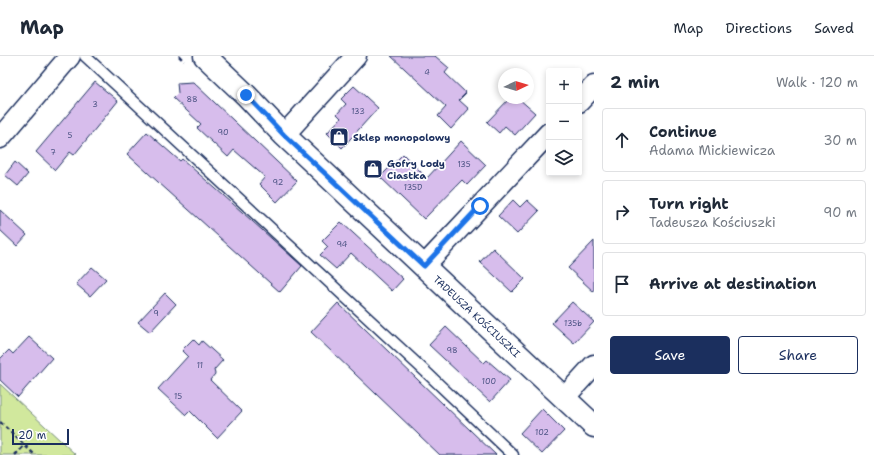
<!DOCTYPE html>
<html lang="en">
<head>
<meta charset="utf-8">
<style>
	body { margin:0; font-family:"Shantell Sans",sans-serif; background:#f2f2f3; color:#1f2937 }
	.controls { position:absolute; right:12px; top:12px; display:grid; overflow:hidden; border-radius:4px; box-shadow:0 2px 6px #0003 }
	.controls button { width:36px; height:36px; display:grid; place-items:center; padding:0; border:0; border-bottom:1px solid #e0e1e3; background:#fff; color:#1f2937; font:20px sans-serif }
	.compass { position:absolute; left:498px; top:12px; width:36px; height:36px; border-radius:50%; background:#fff; box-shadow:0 2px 6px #0003; rotate:86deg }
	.scale { position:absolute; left:12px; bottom:10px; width:57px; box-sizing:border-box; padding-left:4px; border:2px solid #1b2f5e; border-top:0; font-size:11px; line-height:14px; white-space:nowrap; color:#1b2f5e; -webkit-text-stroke:3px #fff; paint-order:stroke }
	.stop { position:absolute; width:12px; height:12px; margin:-9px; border:3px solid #1a73e8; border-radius:50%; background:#fff }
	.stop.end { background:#1a73e8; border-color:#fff; box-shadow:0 1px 4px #0008 }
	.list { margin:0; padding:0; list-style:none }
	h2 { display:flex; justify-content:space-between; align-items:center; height:52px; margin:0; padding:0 16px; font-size:17px }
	h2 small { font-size:13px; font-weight:400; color:#747a83 }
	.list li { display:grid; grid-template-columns:26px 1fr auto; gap:12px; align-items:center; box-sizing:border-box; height:64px; margin:0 8px 8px; padding:0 8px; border:1px solid #e0e1e3; border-radius:4px }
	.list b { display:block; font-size:15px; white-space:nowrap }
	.list p { margin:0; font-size:13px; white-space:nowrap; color:#747a83 }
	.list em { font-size:13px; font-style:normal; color:#747a83 }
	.actions { display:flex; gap:8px; padding:12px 16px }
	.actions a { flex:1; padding:9px 0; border:1px solid #1b2f5e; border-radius:4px; text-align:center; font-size:14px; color:#1b2f5e }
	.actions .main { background:#1b2f5e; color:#fff }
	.icon { flex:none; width:22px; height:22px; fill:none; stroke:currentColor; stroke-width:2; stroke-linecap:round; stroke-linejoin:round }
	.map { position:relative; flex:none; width:594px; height:399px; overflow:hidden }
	header { display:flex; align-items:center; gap:24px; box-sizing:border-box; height:56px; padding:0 20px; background:#fff; border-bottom:1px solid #e0e1e3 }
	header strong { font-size:19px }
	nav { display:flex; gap:22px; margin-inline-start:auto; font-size:14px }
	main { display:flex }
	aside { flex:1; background:#fff }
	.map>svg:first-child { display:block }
	.green { fill:#d1e89d; stroke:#768c7e }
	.building { fill:#d7bdec; stroke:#1b2f5e }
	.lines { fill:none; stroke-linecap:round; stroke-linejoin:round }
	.lane-casing { stroke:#1b2f5e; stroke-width:13 }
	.street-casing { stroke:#1b2f5e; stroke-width:23 }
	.secondary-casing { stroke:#1b2f5e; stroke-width:25 }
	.path { stroke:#1b2f5e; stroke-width:2.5; stroke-dasharray:4 3; stroke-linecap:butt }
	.lane { stroke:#fff; stroke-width:10 }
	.street { stroke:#fff; stroke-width:20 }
	.secondary { stroke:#fff; stroke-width:22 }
	.route { stroke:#1a73e8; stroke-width:5 }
	.labels { text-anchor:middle; stroke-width:3.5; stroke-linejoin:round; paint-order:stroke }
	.number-label { font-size:8px; fill:#4a5282 }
	.poi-label { font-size:10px; font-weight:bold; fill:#1b2f5e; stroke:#fff; text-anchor:start }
	.street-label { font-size:10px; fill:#1b2f5e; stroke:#fff }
</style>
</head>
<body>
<header>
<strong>Map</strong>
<nav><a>Map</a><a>Directions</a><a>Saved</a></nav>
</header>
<main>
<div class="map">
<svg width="594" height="399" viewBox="0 0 594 399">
	<rect width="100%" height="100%" fill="#fff"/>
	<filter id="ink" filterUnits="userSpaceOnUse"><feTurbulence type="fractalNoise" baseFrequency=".025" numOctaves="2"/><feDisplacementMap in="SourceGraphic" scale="8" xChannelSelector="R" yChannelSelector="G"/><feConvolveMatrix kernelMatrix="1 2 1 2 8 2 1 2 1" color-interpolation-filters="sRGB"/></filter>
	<g filter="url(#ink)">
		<!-- green -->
		<path class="green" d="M0 328 76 399H0Z"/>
		<!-- building -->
		<path class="building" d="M391 0H435L449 12 445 17 466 37 459 44 469 53 451 73 438 60 446 51Z
			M95 26 118 45 74 99 70 96 55 114 36 96Z
			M193 26 297 125 277 146 259 128 265 121 234 94 228 101 197 72 201 68 173 42 178 37 177 27Z
			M354 30 378 52 342 92 327 77 341 62 337 58 346 48 341 43Z
			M510 42H518L535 57 515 79 505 70 499 77 487 66Z
			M147 76 180 105 182 103 232 147 302 210 280 236 127 98Z
			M461 85 486 109 467 129 462 124 424 163 380 121 403 98 427 122Z
			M15 106 28 118 18 130 5 119Z
			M513 144 520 151 527 144 539 155 517 178 498 160Z
			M0 154 27 179 17 190 0 174Z
			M341 166 403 223 392 235 351 197 336 213 320 199 328 191 322 185Z
			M594 185V236L568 212Z
			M493 192 525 223 512 236 480 206Z
			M92 211 106 223 90 240 76 228Z
			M165 237 176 248 150 276 138 266Z
			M572 246 594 266 574 287 552 267Z
			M338 247 496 399H440L311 276Z
			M446 271 484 307 487 304 510 324 490 346 429 289Z
			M29 281 52 302 18 341 0 324V303L9 294 13 298Z
			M193 283 199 289 202 285 223 304 214 314 215 318 210 324 242 355 217 382 190 355 186 359 158 333 188 300 182 294Z
			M542 353 564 375 542 398 520 377Z"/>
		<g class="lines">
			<defs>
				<path id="lane" d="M85 0 427 317 513 399"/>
				<path id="street" d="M579 46 594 30
					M284 79 356 0
					M0 82 70 0
					M424 210 549 77
					M564 342 594 309"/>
				<path id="secondary" d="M205 0 246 39 284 79 594 370"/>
			</defs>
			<!-- lane casing -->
			<use href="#lane" class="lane-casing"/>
			<!-- street casing -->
			<use href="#street" class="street-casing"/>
			<!-- secondary casing -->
			<use href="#secondary" class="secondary-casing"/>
			<!-- path -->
			<path class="path" d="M179 0 184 5
				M0 366 35 399
				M15 399 25 389"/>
			<!-- lane -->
			<use href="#lane" class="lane"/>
			<!-- street -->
			<use href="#street" class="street"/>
			<!-- secondary -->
			<use href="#secondary" class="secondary"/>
		</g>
	</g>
	<g class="lines" filter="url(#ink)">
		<!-- route -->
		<path class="route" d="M246 39 284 79 424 210 480 150"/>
	</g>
	<!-- icons -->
	<defs>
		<symbol id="shop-square" viewBox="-11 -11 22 22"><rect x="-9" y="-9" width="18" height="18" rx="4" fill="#1b2f5e" stroke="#fff"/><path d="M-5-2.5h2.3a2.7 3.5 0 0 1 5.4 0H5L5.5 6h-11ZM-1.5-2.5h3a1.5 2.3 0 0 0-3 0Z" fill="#fff"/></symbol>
	</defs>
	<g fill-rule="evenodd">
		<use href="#shop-square" x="328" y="70" width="22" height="22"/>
		<use href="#shop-square" x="362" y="102" width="22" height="22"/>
	</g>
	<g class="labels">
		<!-- number labels -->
		<g class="number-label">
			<text x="427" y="19">4</text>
			<text x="192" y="46">88</text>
			<text x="95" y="51">3</text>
			<text x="358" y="58">133</text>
			<text x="223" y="79">90</text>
			<text x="70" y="82">5</text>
			<text x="53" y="99">7</text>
			<text x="464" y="111">135</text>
			<text x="278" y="129">92</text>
			<text x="413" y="134">135D</text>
			<text x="342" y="191">94</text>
			<text x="156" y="260">9</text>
			<text x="573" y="270">135b</text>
			<text x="452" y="297">98</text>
			<text x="200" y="312">11</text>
			<text x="489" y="328">100</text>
			<text x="178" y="343">15</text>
			<text x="542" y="379">102</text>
		</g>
		<!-- poi labels -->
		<g class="poi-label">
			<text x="353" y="85">Sklep monopolowy</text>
			<text x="387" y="111">Gofry Lody<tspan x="387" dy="12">Ciastka</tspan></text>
		</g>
		<!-- street labels -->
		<g class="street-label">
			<text transform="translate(477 260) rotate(43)" y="4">TADEUSZA KOŚCIUSZKI</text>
		</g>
	</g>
</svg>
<div class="controls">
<button>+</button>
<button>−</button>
<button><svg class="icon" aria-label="layers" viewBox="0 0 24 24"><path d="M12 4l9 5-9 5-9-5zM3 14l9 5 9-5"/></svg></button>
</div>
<svg class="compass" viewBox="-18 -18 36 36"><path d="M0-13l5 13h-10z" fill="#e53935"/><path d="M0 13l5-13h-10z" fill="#747a83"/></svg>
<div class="scale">20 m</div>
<div class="stop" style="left:480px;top:150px"></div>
<div class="stop end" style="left:246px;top:39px"></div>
</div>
<aside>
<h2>2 min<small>Walk · 120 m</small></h2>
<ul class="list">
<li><svg class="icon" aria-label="ahead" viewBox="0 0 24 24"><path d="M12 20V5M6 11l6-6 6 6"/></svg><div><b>Continue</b><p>Adama Mickiewicza</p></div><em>30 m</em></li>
<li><svg class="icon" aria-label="right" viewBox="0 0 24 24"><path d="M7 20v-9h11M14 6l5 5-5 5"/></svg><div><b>Turn right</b><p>Tadeusza Kościuszki</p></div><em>90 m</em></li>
<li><svg class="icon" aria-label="arrive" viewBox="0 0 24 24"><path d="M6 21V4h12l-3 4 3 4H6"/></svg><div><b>Arrive at destination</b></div></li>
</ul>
<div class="actions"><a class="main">Save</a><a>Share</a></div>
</aside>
</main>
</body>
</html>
